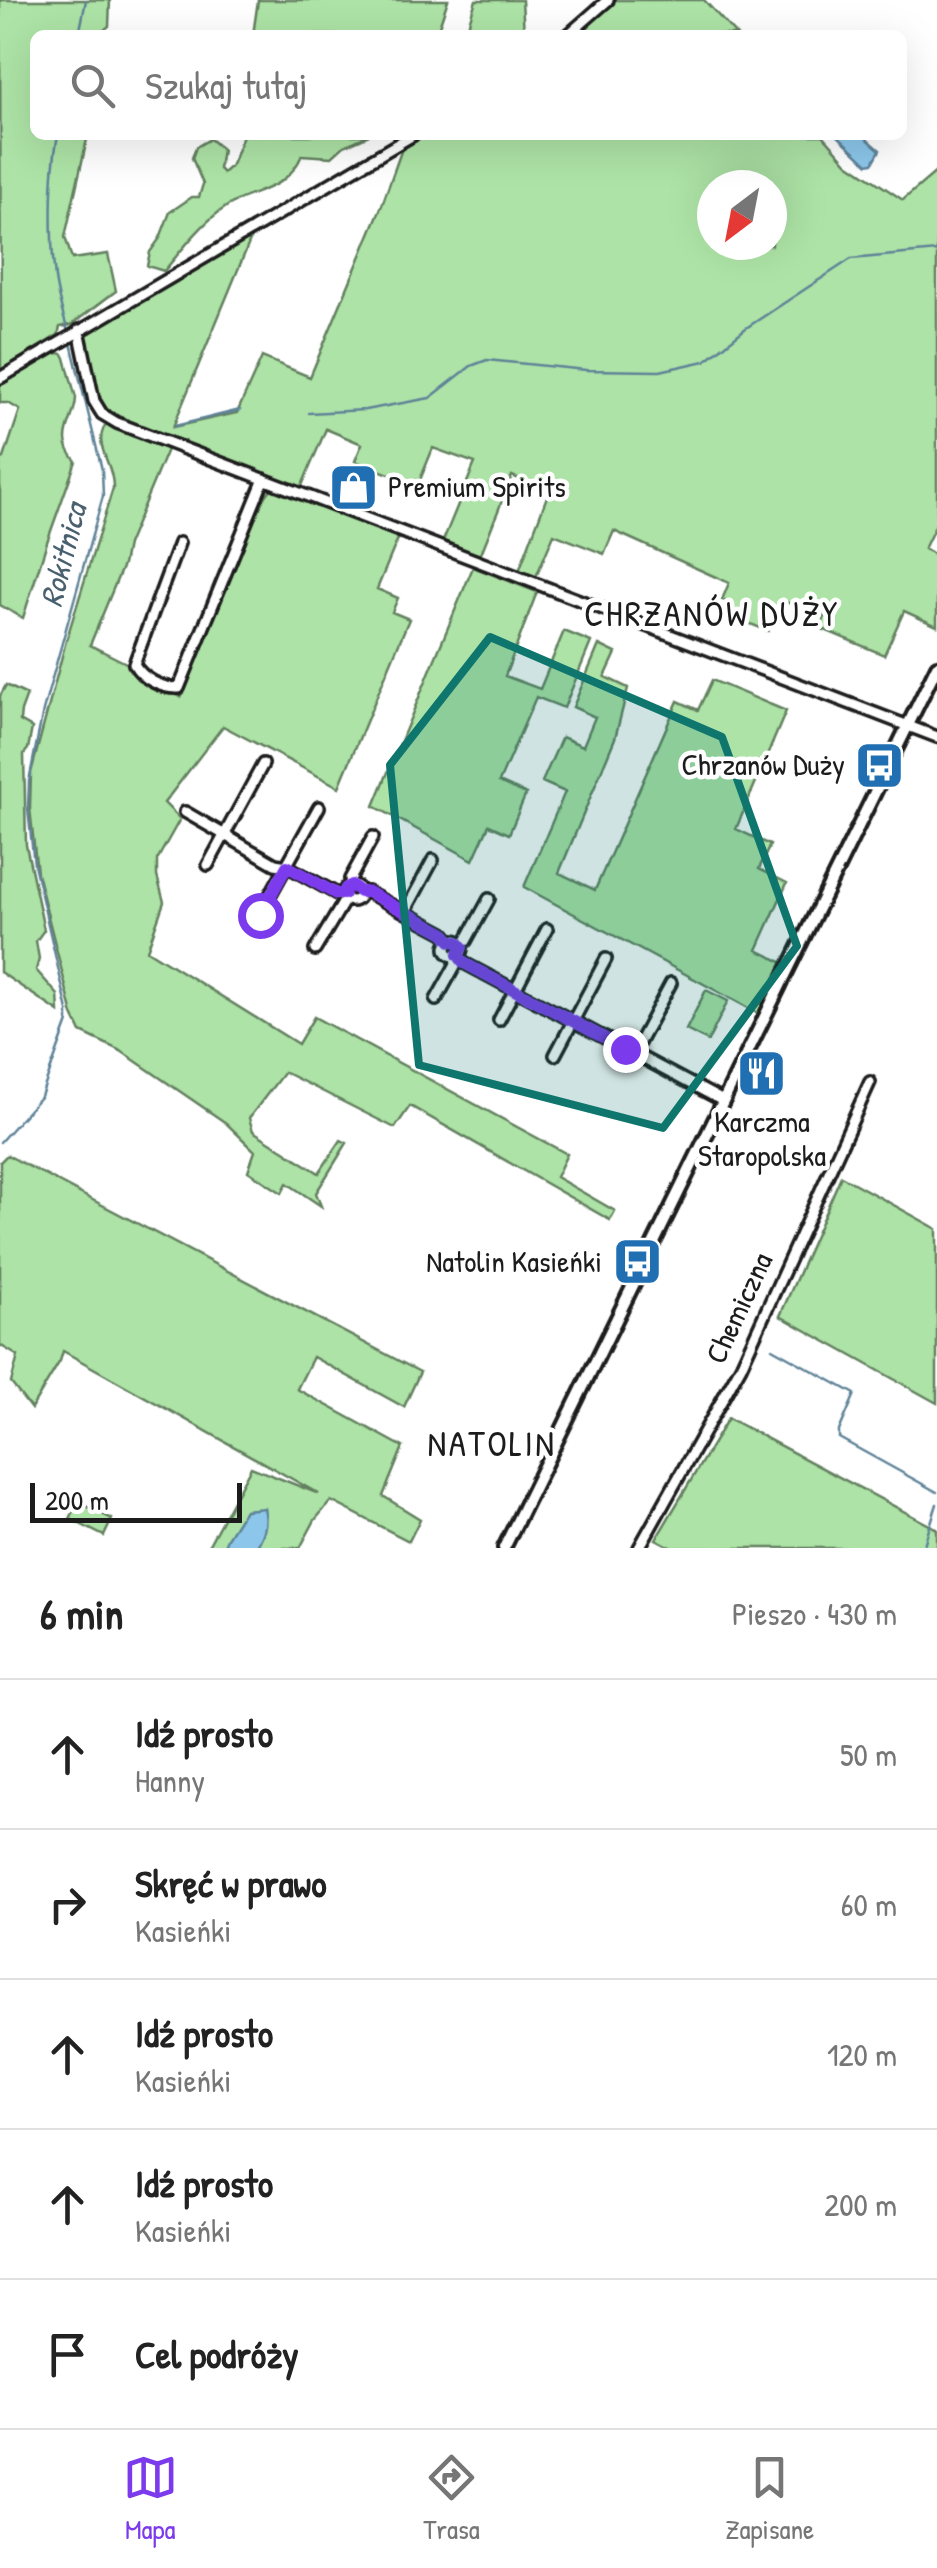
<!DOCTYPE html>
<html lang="pl">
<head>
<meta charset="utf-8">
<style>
	body { margin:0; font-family:"Patrick Hand",sans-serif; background:#f2f2f2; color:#222 }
	.compass { position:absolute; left:697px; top:170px; width:90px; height:90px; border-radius:50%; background:#fff; box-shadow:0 10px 40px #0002; rotate:212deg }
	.scale { position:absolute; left:30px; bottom:25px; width:212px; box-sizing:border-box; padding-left:10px; border:5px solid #1c1c1c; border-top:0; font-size:28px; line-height:35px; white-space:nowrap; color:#1c1c1c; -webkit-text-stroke:8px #fff; paint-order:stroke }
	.stop { position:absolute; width:30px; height:30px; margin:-22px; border:8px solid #7c3aed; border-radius:50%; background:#fff }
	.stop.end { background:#7c3aed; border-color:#fff; box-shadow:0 2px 10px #0008 }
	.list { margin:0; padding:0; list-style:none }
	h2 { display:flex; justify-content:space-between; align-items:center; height:130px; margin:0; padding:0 40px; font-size:42px }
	h2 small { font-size:32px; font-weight:400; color:#767676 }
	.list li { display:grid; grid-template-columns:65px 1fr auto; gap:30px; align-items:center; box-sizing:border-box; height:150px; padding:0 40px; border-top:2px solid #e0e0e0 }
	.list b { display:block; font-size:38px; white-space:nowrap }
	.list p { margin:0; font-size:32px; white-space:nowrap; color:#767676 }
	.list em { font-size:32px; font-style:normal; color:#767676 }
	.icon { flex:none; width:55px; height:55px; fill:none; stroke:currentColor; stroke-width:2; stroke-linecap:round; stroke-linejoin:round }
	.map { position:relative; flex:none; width:937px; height:1548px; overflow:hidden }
	.search { position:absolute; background:#fff; box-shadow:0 10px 40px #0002; left:30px; right:30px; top:30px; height:110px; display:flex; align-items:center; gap:25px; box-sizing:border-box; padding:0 35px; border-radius:15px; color:#767676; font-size:38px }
	.sheet { height:880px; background:#fff }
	nav { display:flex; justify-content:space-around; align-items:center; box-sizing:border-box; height:140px; border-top:2px solid #e0e0e0; background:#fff; font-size:28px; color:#767676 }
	nav a { display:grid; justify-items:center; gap:5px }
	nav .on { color:#7c3aed }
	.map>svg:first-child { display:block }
	.green { fill:#ade3a6; stroke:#648061; stroke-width:2.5; fill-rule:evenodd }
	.water { fill:#8cc7eb; stroke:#5f8398; stroke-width:2.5 }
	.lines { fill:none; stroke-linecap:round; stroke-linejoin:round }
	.stream { stroke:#5f8398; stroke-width:2.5 }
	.minor-casing { stroke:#1c1c1c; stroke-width:16 }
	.tertiary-casing { stroke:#1c1c1c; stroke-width:18 }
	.minor { stroke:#fff; stroke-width:9 }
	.tertiary { stroke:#fff; stroke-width:10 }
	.route { stroke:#7c3aed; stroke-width:12 }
	.marked { fill:#0f766e; fill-opacity:0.2; stroke:#0f766e; stroke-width:8; stroke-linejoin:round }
	.labels { text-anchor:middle; stroke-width:9; stroke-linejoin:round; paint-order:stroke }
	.poi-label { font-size:30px; fill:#1c1c1c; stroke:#fff; text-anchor:end }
	.street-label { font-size:30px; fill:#1c1c1c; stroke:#fff }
	.water-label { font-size:32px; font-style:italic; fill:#49606f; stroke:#fff }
	.quarter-label { font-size:35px; letter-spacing:2.5px; fill:#1c1c1c; stroke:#fff }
</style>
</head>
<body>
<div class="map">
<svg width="937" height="1548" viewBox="0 0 937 1548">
	<rect width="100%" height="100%" fill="#fff"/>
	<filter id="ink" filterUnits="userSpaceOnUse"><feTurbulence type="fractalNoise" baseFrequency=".01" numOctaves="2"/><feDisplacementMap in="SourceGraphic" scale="20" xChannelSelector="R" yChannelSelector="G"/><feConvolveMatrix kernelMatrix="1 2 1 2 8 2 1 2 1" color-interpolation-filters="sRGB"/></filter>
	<g filter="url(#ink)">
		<!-- green -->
		<path class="green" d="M0 0H110L109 26 104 30V35H35V135H88L65 237 72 259 108 254 116 291 71 325 60 327 58 335 1 370Z
			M258 0H448L436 35H253Z
			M476 0H522L524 35H465Z
			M606 0H704L736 35H568Z
			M243 135H369L344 146 332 157 302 155C285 195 248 188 219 212 198 228 181 251 164 271L147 266 150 252 160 238 170 212 192 197H199L203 184 192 158 196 147 210 139 222 149 219 169 223 173 232 165Z
			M413 135H823L848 163 903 200 937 171V522L924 549 937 556V626L904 611 884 655 820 628 825 617 781 600 768 631 725 614 730 602 722 600 729 583 614 531 604 554 554 534 536 577 519 571 549 491 512 476 480 556 443 541 475 463 433 448 418 485 355 461 362 444 326 429 301 488 171 440 127 545 123 565 90 645 130 665 159 687 181 697 260 504 271 489 399 536 377 589 398 598 392 612 409 619 339 787 223 726 164 803 180 819 157 860V876L164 902 147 950 298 1044 314 1017 567 1154 556 1177 615 1211 610 1220 410 1106 395 1128 284 1072 249 1118 253 1131 319 1173 341 1140 347 1143 316 1193 321 1206 287 1183 282 1193 248 1171 255 1151 226 1123 121 1051 81 1032 73 1015 37 873 30 808 31 773 66 641 113 488C114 460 88 444 110 419L94 401 79 330 256 226 173 427 237 413 262 357 310 377 382 205 405 140ZM712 185H772V245H712Z
			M58 353 63 354 65 358 76 398C75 423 54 436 76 461L47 542 23 618 0 605V460L4 458 20 410 8 403H0V384L40 357Z
			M473 567 537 592 505 676 540 689 564 631 591 642 564 708 536 697 499 782 526 794 509 834 489 825 473 860 374 806Z
			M599 645 616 653 605 677 628 688 615 738 559 873 595 890 678 701 698 710 712 680 786 711 736 829 770 845 759 869 787 883 757 950 786 964 765 1017 524 887 565 792 542 782 562 737 583 746 595 717 573 707Z
			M6 685 27 695 21 711 20 721 32 728 28 749 24 754 26 845 44 930 36 941 39 959 36 970 58 995 59 1012 0 972V696Z
			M706 990 728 1001 708 1041 686 1030Z
			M7 1155 420 1372 404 1407 313 1357 297 1389 403 1447 383 1496 420 1519 409 1541 331 1501 315 1520 300 1548H207L251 1467 319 1494 63 1351 60 1361 31 1409 11 1383 18 1356 0 1345V1162Z
			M841 1176 937 1229V1403L780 1316Z
			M728 1418 937 1529V1548H673L656 1539Z
			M78 1502 112 1519 104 1536 70 1519Z"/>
		<!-- water -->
		<path class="water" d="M837 135H863L880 150 873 163 868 164Z
			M264 1508C268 1523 264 1535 256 1548H223L227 1538 245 1510Z"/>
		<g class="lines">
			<!-- stream -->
			<path class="stream" d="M79 35 86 0
				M58 135C50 175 50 237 55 278 57 296 63 314 68 332
				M309 413 365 410 430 398 471 366 487 360 586 370 660 371 705 361 746 328 851 259 937 251
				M175 426 240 410
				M0 1142 41 1096 68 1022V1011L34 864 28 809 29 781 43 711 103 496 102 470 70 339
				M772 1348 855 1394 839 1431V1438L937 1492
				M923 1548 937 1504"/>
			<defs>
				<path id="minor" d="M568 35 608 0
					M79 330 94 401 102 414 117 423 937 737
					M0 378 413 135
					M179 543 134 664C142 678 161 689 179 688L264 479
					M185 812 275 864 287 866 337 894H344
					M208 865 263 764
					M351 885 350 879 373 837
					M344 893a8 8 0 1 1 16 0a8 8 0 1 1-16 0Z
					M360 892H367L444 933 451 941
					M405 912 433 860
					M259 915 319 807
					M446 948a8 8 0 1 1 16 0a8 8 0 1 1-16 0Z
					M461 944 466 941 489 899
					M315 950 346 898
					M458 955 464 963 723 1101
					M436 1000 456 964 455 956
					M499 1020 547 929
					M633 1054 671 983
					M555 1055 606 959
					M639 1548 741 1366 870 1082"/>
				<path id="tertiary" d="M504 1548 937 666"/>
			</defs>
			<!-- minor casing -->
			<use href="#minor" class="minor-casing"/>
			<!-- tertiary casing -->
			<use href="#tertiary" class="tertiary-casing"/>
			<!-- minor -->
			<use href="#minor" class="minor"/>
			<!-- tertiary -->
			<use href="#tertiary" class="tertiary"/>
		</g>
	</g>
	<g class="lines" filter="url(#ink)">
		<!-- route -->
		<path class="route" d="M260 915 287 866 336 894H344L346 888 352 885 360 892H368L444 933 451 941 458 942 462 947 458 955 464 963 625 1049"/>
	</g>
	<!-- marked area -->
	<path class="marked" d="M490 637 722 737 797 946 663 1128 419 1065 390 765Z"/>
	<!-- icons -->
	<defs>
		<symbol id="shop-square" viewBox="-11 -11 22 22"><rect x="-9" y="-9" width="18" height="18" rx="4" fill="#1f6fb2" stroke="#fff"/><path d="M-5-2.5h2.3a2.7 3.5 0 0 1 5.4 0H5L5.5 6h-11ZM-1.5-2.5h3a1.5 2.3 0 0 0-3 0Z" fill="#fff"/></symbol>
		<symbol id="bus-square" viewBox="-11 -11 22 22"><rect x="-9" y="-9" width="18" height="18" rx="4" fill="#1f6fb2" stroke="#fff"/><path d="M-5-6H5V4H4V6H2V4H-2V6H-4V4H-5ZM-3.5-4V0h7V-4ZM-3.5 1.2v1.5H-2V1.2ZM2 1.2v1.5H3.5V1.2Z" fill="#fff"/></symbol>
		<symbol id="restaurant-square" viewBox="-11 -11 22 22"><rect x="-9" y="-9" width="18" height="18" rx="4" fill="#1f6fb2" stroke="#fff"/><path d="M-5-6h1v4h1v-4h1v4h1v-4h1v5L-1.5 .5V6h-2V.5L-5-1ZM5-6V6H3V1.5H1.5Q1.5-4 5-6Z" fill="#fff"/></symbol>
	</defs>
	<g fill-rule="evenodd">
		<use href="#shop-square" x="326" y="460" width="55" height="55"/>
		<use href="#bus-square" x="852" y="738" width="55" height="55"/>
		<use href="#restaurant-square" x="734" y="1046" width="55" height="55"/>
		<use href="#bus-square" x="610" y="1234" width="55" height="55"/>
	</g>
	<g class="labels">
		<!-- poi labels -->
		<g class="poi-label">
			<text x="388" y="497" text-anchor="start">Premium Spirits</text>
			<text x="845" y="775">Chrzanów Duży</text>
			<text x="762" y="1132" text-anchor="middle">Karczma<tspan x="762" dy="34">Staropolska</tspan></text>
			<text x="602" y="1272">Natolin Kasieńki</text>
		</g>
		<!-- street labels -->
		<g class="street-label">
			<text transform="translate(739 1308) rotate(-65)" y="10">Chemiczna</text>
		</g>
		<!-- water labels -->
		<g class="water-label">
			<text transform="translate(63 555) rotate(-76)" y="11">Rokitnica</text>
		</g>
		<!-- quarter labels -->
		<g class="quarter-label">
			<text x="712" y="626">CHRZANÓW DUŻY</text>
			<text x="492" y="1456">NATOLIN</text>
		</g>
	</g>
</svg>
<svg class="compass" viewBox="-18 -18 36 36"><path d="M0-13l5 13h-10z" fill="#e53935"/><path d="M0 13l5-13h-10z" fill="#767676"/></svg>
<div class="scale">200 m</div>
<div class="stop" style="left:260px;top:915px"></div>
<div class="stop end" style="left:625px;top:1049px"></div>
<div class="search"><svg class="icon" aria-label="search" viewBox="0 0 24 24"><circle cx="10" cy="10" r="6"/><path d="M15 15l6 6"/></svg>Szukaj tutaj</div>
</div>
<section class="sheet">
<h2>6 min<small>Pieszo · 430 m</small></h2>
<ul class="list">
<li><svg class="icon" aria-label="ahead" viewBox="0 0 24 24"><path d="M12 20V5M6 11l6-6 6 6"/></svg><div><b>Idź prosto</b><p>Hanny</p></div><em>50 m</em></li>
<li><svg class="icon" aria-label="right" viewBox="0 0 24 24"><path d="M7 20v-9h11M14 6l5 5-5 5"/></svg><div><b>Skręć w prawo</b><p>Kasieńki</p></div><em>60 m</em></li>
<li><svg class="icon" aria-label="ahead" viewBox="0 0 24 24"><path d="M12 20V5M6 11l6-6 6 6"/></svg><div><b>Idź prosto</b><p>Kasieńki</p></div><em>120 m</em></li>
<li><svg class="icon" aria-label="ahead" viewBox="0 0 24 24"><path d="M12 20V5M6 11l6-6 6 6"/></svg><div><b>Idź prosto</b><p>Kasieńki</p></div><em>200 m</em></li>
<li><svg class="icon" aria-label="arrive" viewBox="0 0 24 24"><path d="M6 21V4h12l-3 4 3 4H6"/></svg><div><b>Cel podróży</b></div></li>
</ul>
</section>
<nav>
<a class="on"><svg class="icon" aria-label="map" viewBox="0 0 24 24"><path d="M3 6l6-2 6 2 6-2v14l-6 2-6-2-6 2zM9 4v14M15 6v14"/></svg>Mapa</a>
<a><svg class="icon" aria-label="directions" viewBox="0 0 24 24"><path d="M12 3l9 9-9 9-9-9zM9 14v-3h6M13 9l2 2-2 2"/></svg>Trasa</a>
<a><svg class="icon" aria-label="saved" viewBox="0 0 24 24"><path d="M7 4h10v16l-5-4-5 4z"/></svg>Zapisane</a>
</nav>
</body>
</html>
